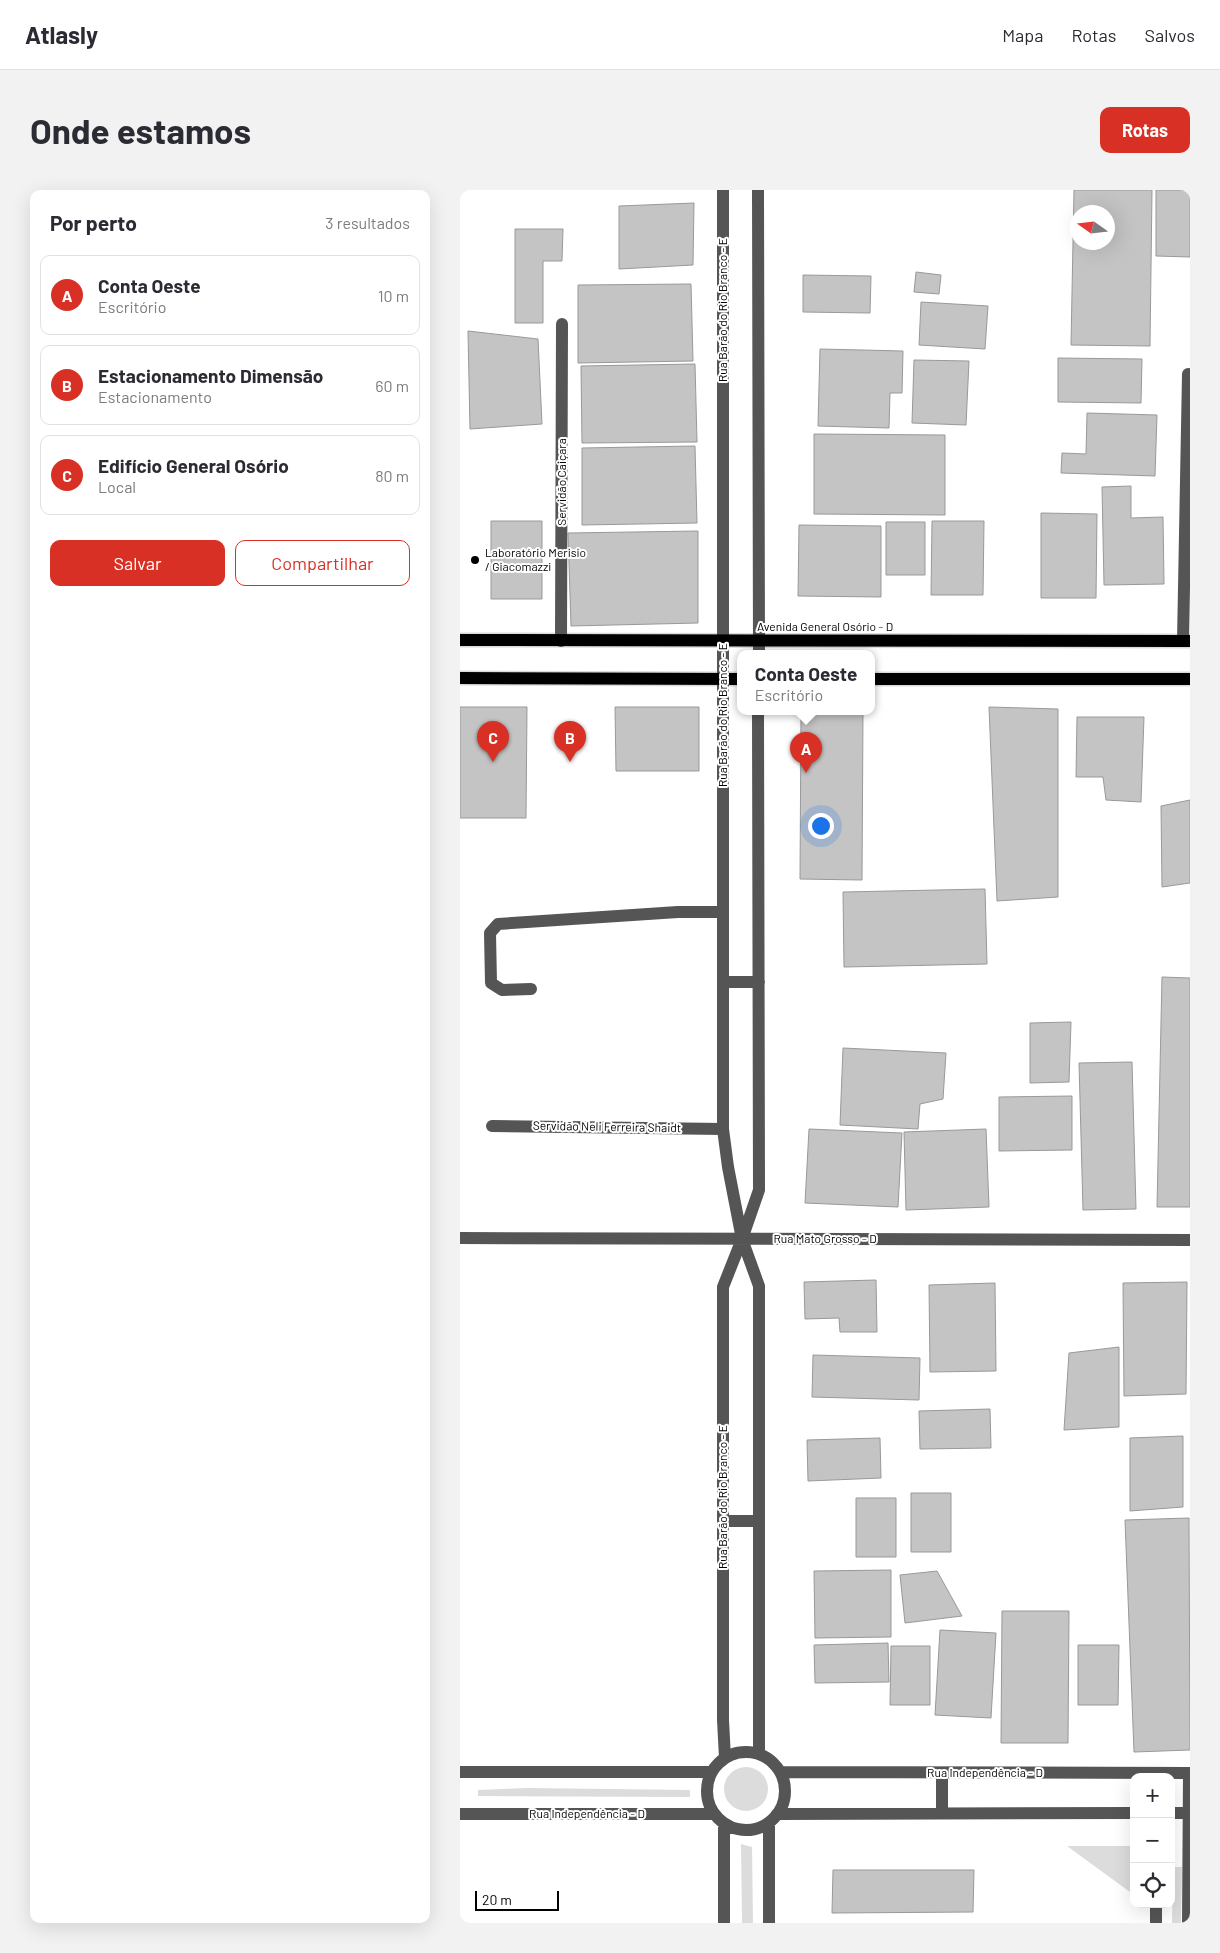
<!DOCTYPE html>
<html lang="pt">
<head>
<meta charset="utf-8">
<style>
	body { margin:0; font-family:Barlow,sans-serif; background:#f2f2f3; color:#2b2b33 }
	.controls { position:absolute; right:15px; bottom:15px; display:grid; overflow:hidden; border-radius:10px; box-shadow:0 5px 20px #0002 }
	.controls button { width:45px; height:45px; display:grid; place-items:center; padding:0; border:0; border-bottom:1px solid #e1e1e2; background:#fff; color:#2b2b33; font:25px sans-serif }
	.compass { position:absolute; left:610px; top:15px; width:45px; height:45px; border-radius:50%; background:#fff; box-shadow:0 5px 20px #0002; rotate:284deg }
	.scale { position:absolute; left:15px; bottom:12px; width:84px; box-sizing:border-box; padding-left:5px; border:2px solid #000; border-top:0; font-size:14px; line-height:18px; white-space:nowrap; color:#000; -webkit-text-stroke:4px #fff; paint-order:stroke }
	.you { position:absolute; left:360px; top:635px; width:18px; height:18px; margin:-12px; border:4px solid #fff; border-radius:50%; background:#1a73e8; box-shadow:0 0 0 8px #1a73e833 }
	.badge { display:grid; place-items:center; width:32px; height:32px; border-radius:50%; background:#d93025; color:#fff; font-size:16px; font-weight:700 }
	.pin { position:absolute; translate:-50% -41px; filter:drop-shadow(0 1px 2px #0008) }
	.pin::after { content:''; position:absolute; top:26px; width:18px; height:15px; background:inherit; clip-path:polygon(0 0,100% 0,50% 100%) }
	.popup { position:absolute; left:277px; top:460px; width:138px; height:65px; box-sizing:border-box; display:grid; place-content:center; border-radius:10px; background:#fff; filter:drop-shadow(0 1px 4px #0005); font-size:16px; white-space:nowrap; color:#7c7c81 }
	.popup b { font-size:19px; color:#2b2b33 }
	.popup::after { content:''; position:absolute; left:50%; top:100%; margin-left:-10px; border:10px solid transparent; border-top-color:#fff }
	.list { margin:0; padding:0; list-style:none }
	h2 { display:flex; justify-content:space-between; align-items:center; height:65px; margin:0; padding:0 20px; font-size:21px }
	h2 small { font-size:16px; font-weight:400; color:#7c7c81 }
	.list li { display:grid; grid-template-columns:32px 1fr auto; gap:15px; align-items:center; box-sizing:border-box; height:80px; margin:0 10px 10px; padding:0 10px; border:1px solid #e1e1e2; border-radius:10px }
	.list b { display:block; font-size:19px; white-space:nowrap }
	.list p { margin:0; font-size:16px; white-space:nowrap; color:#7c7c81 }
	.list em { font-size:16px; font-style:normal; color:#7c7c81 }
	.actions { display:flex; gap:10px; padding:15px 20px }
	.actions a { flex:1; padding:11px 0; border:1px solid #d93025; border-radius:10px; text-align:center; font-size:18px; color:#d93025 }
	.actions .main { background:#d93025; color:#fff }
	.icon { flex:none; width:28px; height:28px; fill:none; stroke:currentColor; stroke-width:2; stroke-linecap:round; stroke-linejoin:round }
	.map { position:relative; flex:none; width:730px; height:1733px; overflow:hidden; border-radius:10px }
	header { display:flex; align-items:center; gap:30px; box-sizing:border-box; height:70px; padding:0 25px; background:#fff; border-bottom:1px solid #e1e1e2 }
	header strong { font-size:24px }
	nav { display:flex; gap:28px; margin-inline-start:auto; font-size:18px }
	.intro { display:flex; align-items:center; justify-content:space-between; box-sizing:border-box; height:120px; padding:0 30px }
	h1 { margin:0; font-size:35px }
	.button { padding:12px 22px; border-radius:10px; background:#d93025; color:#fff; font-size:18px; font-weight:700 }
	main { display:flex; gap:30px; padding:0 30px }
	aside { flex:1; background:#fff; border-radius:10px; box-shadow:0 5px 20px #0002 }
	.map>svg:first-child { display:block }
	.green { fill:#dcdcdc }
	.building { fill:#c4c4c4; stroke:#999; fill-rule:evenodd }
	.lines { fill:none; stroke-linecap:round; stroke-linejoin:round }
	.major-casing { stroke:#dbdbdb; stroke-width:15 }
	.minor { stroke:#555; stroke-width:12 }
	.major { stroke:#000; stroke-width:12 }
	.poi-dot { fill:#000; stroke:#fff; stroke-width:2 }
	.labels { text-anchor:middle; stroke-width:4; stroke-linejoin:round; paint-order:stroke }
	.street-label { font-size:12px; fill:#000; stroke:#fff }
	.poi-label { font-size:12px; fill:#000; stroke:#fff; text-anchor:start }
</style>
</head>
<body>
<header>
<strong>Atlasly</strong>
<nav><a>Mapa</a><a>Rotas</a><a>Salvos</a></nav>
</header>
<div class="intro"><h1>Onde estamos</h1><a class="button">Rotas</a></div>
<main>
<aside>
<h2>Por perto<small>3 resultados</small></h2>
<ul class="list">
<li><span class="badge">A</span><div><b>Conta Oeste</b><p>Escritório</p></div><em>10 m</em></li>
<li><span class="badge">B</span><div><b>Estacionamento Dimensão</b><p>Estacionamento</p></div><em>60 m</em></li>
<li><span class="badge">C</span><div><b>Edifício General Osório</b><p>Local</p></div><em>80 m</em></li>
</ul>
<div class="actions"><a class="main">Salvar</a><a>Compartilhar</a></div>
</aside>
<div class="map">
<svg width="730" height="1733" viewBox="0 0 730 1733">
	<rect width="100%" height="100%" fill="#fff"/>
	<!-- green -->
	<path class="green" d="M264 1599a22 22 0 1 1 44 0a22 22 0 1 1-44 0Z
		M66 1598 230 1600V1607L18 1606V1600Z
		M281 1654 292 1657 293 1733H282Z
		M607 1656H674V1705Z
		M713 1677H722L721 1733H712Z"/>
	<!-- building -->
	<path class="building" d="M614 0H692L690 156 611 155ZM618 22H648V52H618Z
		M696 0H730V67L696 66Z
		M234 13 233 75 159 79V16Z
		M55 39H103L102 71H83V133H55Z
		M456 82 481 85 479 104 454 102Z
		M343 85 411 86 410 123 343 122Z
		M231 94 233 171 118 173V95Z
		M461 112 528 116 525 159 459 155Z
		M8 141 78 149 82 234 10 239Z
		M360 159 443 161 442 203H430L429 238 358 236Z
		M598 168 682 169 681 213 598 212Z
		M454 170 509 171 506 235 452 233Z
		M235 174 237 252 122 253 121 176Z
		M627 223 697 225 695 286 601 283 602 263 626 264Z
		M354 244 485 245V325L354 324Z
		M235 256 237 333 122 335V258Z
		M671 296V328L703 327 704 394 644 395 642 297Z
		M581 323 637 324 636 408H581Z
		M31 331H82V409H31Z
		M472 331H524L523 405H471Z
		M426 332H465V385H426Z
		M339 335 421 336V407L338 406Z
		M238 341V433L111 436 108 343Z
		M0 517H67L66 628H0Z
		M155 517H239V581H156Z
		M529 517 598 519V707L537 711Z
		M341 522H403L402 690 340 689Z
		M617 527H684L681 612 646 610 643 587H616Z
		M730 610V693L702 697 701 616Z
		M525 699 527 774 384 777 383 702Z
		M702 787 730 788V1017H697Z
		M611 832 609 892 570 893V833Z
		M383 858 486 863 483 909 460 914 458 939 380 935Z
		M672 872 676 1019 623 1020 619 873Z
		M612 906V960L539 961V907Z
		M349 939 442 943 438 1017 345 1013Z
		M526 939 529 1017 446 1020 444 942Z
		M416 1090 417 1142H380L379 1128 345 1129 344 1092Z
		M727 1092 726 1204 664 1206 663 1093Z
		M535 1093 536 1181 470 1182 469 1095Z
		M659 1157V1237L604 1240 609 1163Z
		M353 1165 460 1168 459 1210 352 1207Z
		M530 1219 531 1258 460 1259 459 1221Z
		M723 1246V1317L670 1321V1248Z
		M420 1248 421 1288 348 1291 347 1250Z
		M451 1303H491V1362H451Z
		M396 1308H436V1367H396Z
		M729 1328 730 1560 674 1562 665 1330Z
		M431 1380V1447L355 1448 354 1381Z
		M477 1381 502 1426 445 1433 440 1385Z
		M542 1421H609L608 1553H541Z
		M480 1440 536 1443 531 1528 475 1525Z
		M428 1453 429 1492 355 1493 354 1455Z
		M618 1455H659L658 1515H618Z
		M431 1456H470V1515H430Z
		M373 1680H514L513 1722 372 1723Z"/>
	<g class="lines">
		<defs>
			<path id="major" d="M0 450 730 451
				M0 488 281 489
				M411 489H730"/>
		</defs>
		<!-- major casing -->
		<use href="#major" class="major-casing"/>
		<!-- minor -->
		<path class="minor" d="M263 0V939L268 977 282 1049 263 1097V1530L265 1568
			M298 0 299 464
			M101 451 102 134
			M723 451 728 184
			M298 522 299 1000 282 1049 299 1096V1564
			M263 792H299
			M71 799 42 800 31 793 30 743 38 734 218 722H262
			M32 936 263 939
			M0 1048 730 1050
			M263 1331H299
			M247 1601a39 39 0 1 1 78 0a39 39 0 1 1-78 0Z
			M0 1582H252
			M320 1582 730 1583
			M482 1583V1623
			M711 1623H730
			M0 1624H254
			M317 1624 674 1623
			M309 1633V1733
			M696 1714V1733
			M264 1733V1634
			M728 1733 729 1583"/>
		<!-- major -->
		<use href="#major" class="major"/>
	</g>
	<!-- markers -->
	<circle class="poi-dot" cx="15" cy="370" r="5"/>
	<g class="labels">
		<!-- street labels -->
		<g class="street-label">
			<text transform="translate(263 120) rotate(-90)" y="4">Rua Barão do Rio Branco - E</text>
			<text transform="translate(102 292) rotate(-90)" y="4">Servidão Caiçara</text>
			<text x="365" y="441">Avenida General Osório - D</text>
			<text transform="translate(263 525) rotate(-90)" y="4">Rua Barão do Rio Branco - E</text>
			<text transform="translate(147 937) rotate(1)" y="4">Servidão Neli Ferreira Shaidt</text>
			<text x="365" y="1053">Rua Mato Grosso - D</text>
			<text transform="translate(263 1307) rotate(-90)" y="4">Rua Barão do Rio Branco - E</text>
			<text x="525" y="1587">Rua Independência - D</text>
			<text x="127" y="1628">Rua Independência - D</text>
		</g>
		<!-- poi labels -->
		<g class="poi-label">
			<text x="25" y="367">Laboratório Merisio<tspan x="25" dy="14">/ Giacomazzi</tspan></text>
		</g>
	</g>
</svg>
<div class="controls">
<button>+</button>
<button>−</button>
<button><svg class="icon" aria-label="locate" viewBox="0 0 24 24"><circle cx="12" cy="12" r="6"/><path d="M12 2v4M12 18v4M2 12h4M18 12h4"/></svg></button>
</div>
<svg class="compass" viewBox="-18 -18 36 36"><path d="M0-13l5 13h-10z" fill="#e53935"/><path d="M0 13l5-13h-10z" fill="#7c7c81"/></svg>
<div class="scale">20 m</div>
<div class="you"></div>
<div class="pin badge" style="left:346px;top:583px">A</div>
<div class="popup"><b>Conta Oeste</b>Escritório</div>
<div class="pin badge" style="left:110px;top:572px">B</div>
<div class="pin badge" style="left:33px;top:572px">C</div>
</div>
</main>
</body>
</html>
